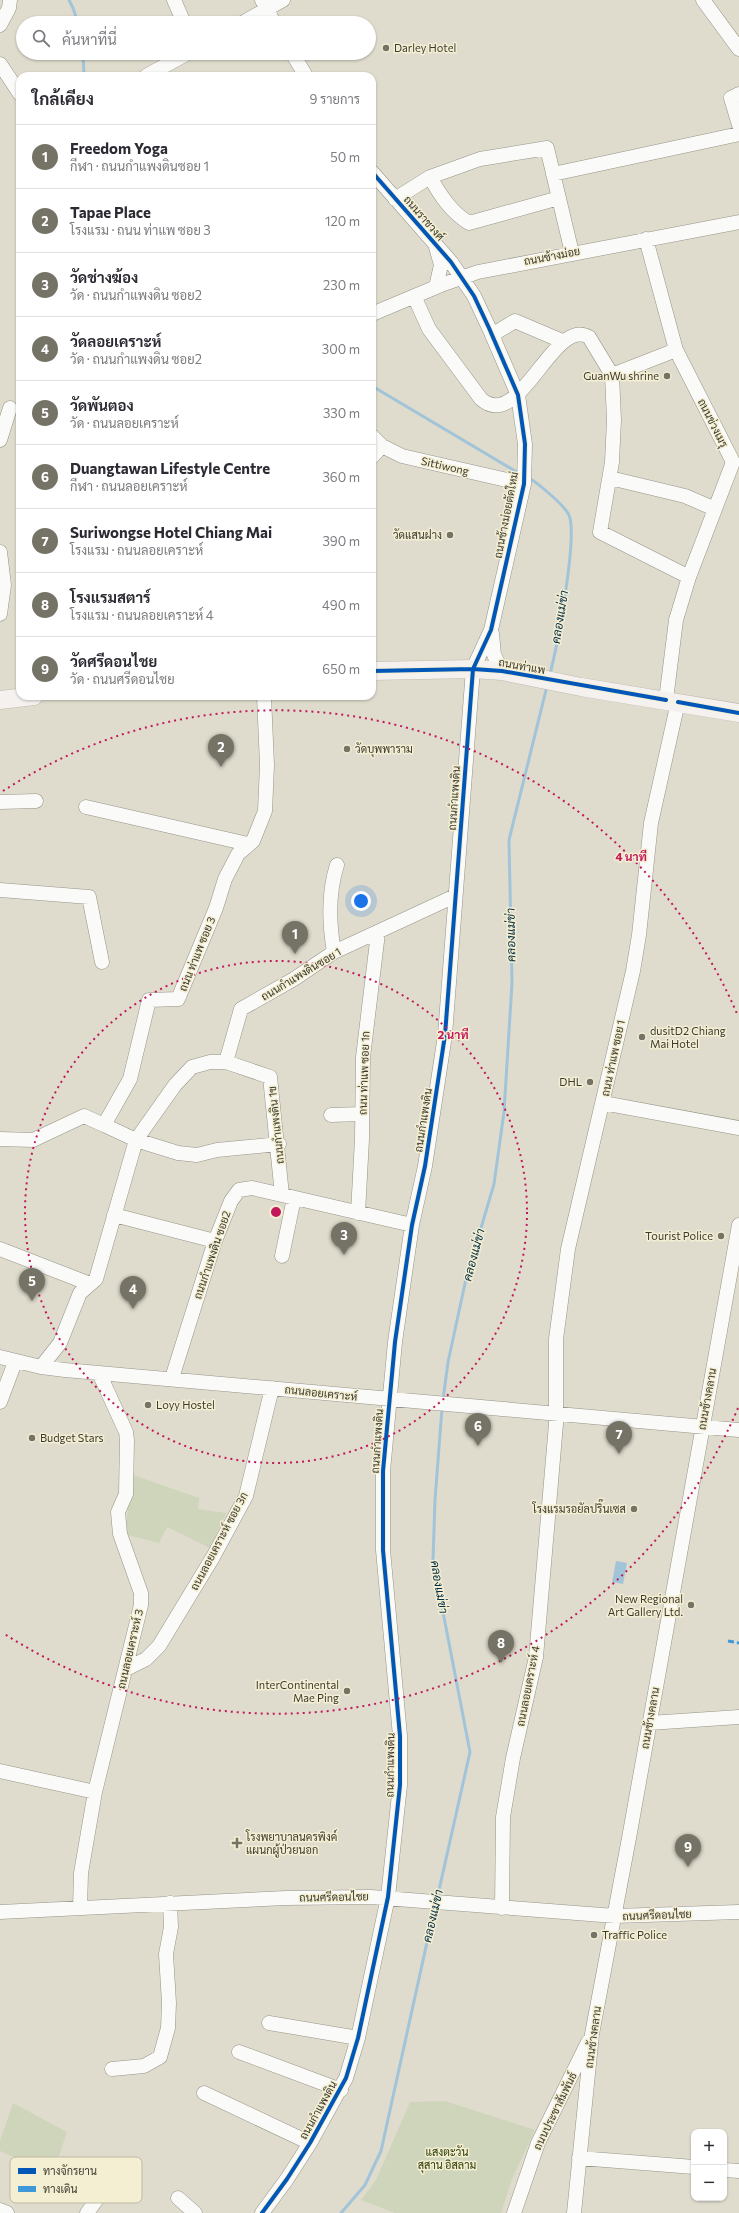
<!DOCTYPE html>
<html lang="th">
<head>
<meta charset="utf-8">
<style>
	body { margin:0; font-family:Commissioner,Sarabun,sans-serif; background:#f7f7f7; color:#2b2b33 }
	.controls { position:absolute; right:12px; bottom:12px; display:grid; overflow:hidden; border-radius:8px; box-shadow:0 1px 3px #0004 }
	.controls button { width:36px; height:36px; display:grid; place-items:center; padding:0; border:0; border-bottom:1px solid #e1e1e2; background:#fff; color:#2b2b33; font:20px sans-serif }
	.you { position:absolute; left:361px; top:901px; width:14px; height:14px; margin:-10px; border:3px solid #fff; border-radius:50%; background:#1a73e8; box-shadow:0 0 0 6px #1a73e833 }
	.badge { display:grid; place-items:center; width:26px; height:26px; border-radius:50%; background:#757366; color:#fff; font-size:13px; font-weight:700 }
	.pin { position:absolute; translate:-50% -33px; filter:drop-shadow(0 1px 2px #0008) }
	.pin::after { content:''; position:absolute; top:21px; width:14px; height:12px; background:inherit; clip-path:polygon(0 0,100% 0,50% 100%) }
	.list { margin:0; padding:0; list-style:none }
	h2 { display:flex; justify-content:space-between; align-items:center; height:52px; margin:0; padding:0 16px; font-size:17px }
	h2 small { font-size:13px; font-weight:400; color:#7c7c81 }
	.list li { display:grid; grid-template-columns:26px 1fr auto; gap:12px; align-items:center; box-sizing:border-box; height:64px; padding:0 16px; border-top:1px solid #e1e1e2 }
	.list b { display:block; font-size:15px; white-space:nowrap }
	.list p { margin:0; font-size:13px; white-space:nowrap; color:#7c7c81 }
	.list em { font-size:13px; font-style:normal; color:#7c7c81 }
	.icon { flex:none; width:22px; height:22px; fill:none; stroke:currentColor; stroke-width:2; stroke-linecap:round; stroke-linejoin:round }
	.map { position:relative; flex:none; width:739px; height:2213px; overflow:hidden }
	.search { position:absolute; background:#fff; box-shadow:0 1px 3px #0004; left:16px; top:16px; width:360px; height:44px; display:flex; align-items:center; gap:10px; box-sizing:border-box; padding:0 14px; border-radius:22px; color:#7c7c81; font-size:15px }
	.panel { position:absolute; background:#fff; box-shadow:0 1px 3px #0004; left:16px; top:72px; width:360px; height:628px; border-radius:12px }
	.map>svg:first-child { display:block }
	.green { fill:#ced5ba }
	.water { fill:#a2c4d8 }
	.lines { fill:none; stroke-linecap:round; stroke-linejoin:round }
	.stream { stroke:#a2c4d8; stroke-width:3 }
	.minor-casing { stroke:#969488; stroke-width:15 }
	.major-casing { stroke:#c1b9b0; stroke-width:19 }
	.minor { stroke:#fafaf8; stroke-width:14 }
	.major { stroke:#f5f1ee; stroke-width:18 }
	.quiet { stroke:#3f98d7; stroke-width:3; stroke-dasharray:6 3; stroke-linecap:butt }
	.cycleway-casing { stroke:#f4efd3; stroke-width:6 }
	.cycleway { stroke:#0057b8; stroke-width:4 }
	.ring { fill:none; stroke:#c2185b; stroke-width:2; stroke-dasharray:2 4 }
	.poi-dot { fill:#757366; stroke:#f4efd3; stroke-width:1.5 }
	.labels { text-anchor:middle; stroke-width:3; stroke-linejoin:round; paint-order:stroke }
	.poi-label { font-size:11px; fill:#3c3a2f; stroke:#f4efd3; text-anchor:start }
	.street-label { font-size:11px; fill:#3c3a2f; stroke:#f4efd3 }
	.park-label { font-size:11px; fill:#2e3e04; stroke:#f4efd3 }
	.water-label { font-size:12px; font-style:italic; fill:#022d44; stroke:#f4efd3 }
	.key { fill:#f4efd3; stroke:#bdb9a2; stroke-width:1 }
	.key-label { font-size:11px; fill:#3c3a2f }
	.centre { fill:#c2185b; stroke:#f4efd3; stroke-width:2 }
	.ring-label { font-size:12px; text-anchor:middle; font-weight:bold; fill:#c2185b; stroke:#f4efd3; stroke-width:3; stroke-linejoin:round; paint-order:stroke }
</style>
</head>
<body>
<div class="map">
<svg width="739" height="2213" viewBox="0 0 739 2213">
	<rect width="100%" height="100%" fill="#dfdccd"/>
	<!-- green -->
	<path class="green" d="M130 1474 199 1498 198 1509 226 1513 210 1548 167 1527 159 1543 124 1534 128 1510Z
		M445 2101 535 2130 512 2179 501 2213H395L361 2200 376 2180 410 2102Z
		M13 2103 67 2132 53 2174 0 2151V2141Z"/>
	<!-- water -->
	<path class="water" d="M616 1561 627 1563 623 1584 612 1582Z"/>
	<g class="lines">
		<!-- stream -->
		<path class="stream" d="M69 0 73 8 78 23
			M83 53 84 76
			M372 386 520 474
			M529 478C539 484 564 505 569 515 578 536 557 647 550 674
			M443 1400 448 1362 466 1279 494 1184 504 1112 512 983 509 840 547 686
			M437 1899 470 1752 433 1560 435 1500 442 1408
			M341 2213 365 2185 381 2151 435 1906"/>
		<defs>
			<path id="minor" d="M174 0 184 23
				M262 0 274 23
				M703 0 739 49
				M242 23 283 0
				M0 25 9 8 10 0
				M292 53 306 76
				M0 64 20 94
				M146 76 188 53
				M739 94 731 98 739 125
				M553 174 739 134
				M430 177C440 195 451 212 469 223L559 198
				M395 199 430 177 480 159 547 148 572 253
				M646 239 676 350 733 462 689 577 676 620 666 700
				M436 247 441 265 436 287
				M414 296 429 329 481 399C520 433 553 316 589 337L612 375 614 420 612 462 600 532 689 577
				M372 314 441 285 478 272 739 222
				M492 335 515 321 562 341
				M612 375 676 350
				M372 436 382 446 402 456 524 484
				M0 440 10 408
				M372 457 382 446
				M610 478 685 496 715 509
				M0 552 4 585 0 614
				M492 634 494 655 502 671
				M0 802 36 801
				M86 807 248 844
				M0 890 89 897 102 962
				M334 952C329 923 328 893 337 865
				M226 1062 241 1009 294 979 334 952 455 896
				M603 1103 739 1128
				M331 1115 362 1114
				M104 1125 136 1140 178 1153 197 1155 217 1150 279 1144
				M0 1139 33 1140 84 1116 104 1125 130 1079 149 1000 178 999 216 908 225 879 238 854 253 841 265 811 267 765 264 696
				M358 1213 362 1139 363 1057 378 933
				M114 1215 215 1241
				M0 1249 90 1284
				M282 1256 294 1198
				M0 1357 41 1367 65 1370 739 1430
				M41 1367 60 1343 80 1293 96 1279 136 1140 175 1085 192 1067 210 1062H226L270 1077 282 1195
				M172 1378 215 1241 231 1201 239 1190 252 1188 412 1225
				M0 1402 15 1362
				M126 1669 146 1659 159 1646 213 1557 246 1496 272 1388
				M649 1723 739 1717
				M0 1771 95 1792
				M80 1908 81 1873 95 1792 141 1605V1593L120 1534 118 1512 126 1494 127 1440 126 1432 99 1373
				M502 1908 503 1817 513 1758 536 1657 556 1424V1339L568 1249 633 971 639 935 651 823 678 702
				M0 1912 286 1898 371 1897 615 1916 739 1912
				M269 2023 358 2038
				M239 2052 341 2090
				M112 2069 144 2066 160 2057 168 2028 169 2003 166 1954 171 1927 170 1903
				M204 2093 310 2143
				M579 2158 694 2167
				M724 2170 739 2171
				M178 2198 195 2213
				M0 2210 7 2213
				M87 2213 115 2174
				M262 2213 287 2179 310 2143 346 2078 358 2038 388 1897 400 1785V1736L383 1550V1471L395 1342 412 1225 425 1166 445 1035 473 669 491 630 524 484 525 444 518 395 489 328 474 296 451 262 372 172
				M514 2213 538 2143 588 2042
				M574 2213 592 2034 629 1838 739 1225"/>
			<path id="major" d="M372 671 473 669 502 671 581 687 739 713
				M0 700 34 696"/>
		</defs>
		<!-- minor casing -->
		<use href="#minor" class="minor-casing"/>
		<!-- major casing -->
		<use href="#major" class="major-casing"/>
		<!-- minor -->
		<use href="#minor" class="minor"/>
		<!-- major -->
		<use href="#major" class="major"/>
		<!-- quiet -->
		<path class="quiet" d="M728 1641 739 1643"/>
		<defs>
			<path id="cycleway" d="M372 671 473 669 502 671 666 700
				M678 702 739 713
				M262 2213 287 2179 310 2143 346 2078 358 2038 388 1897 400 1785V1736L383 1550V1471L395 1342 412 1225 425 1166 445 1035 473 669 491 630 524 484 525 444 518 395 489 328 474 296 451 262 372 172"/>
		</defs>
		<!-- cycleway casing -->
		<use href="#cycleway" class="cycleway-casing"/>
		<!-- cycleway -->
		<use href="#cycleway" class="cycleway"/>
	</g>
	<!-- distance rings -->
	<g class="ring">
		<circle cx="276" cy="1212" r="251"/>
		<path d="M738 1408A502 502 0 0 1 3 1633M3 791A502 502 0 0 1 738 1016"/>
	</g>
	<!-- markers -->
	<g class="poi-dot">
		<circle cx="386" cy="48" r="4"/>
		<circle cx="667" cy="376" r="4"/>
		<circle cx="450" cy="535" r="4"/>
		<circle cx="347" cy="749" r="4"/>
		<circle cx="642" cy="1037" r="4"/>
		<circle cx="590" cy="1082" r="4"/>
		<circle cx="721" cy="1236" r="4"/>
		<circle cx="148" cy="1405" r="4"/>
		<circle cx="32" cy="1438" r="4"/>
		<circle cx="634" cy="1509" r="4"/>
		<circle cx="691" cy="1605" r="4"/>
		<circle cx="347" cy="1691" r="4"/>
		<path d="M235 1837h4v4h4v4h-4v4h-4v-4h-4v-4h4z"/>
		<circle cx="594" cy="1935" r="4"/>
	</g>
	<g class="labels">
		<!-- poi labels -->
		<g class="poi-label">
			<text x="394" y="52">Darley Hotel</text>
			<text x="659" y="380" text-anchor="end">GuanWu shrine</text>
			<text x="442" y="539" text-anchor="end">วัดแสนฝาง</text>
			<text x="355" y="753">วัดบุพพาราม</text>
			<text x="650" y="1035">dusitD2 Chiang<tspan x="650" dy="13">Mai Hotel</tspan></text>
			<text x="582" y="1086" text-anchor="end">DHL</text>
			<text x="713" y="1240" text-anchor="end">Tourist Police</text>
			<text x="156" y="1409">Loyy Hostel</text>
			<text x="40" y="1442">Budget Stars</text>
			<text x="626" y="1513" text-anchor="end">โรงแรมรอยัลปริ๊นเซส</text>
			<text x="683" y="1603" text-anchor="end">New Regional<tspan x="683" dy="13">Art Gallery Ltd.</tspan></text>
			<text x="339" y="1689" text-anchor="end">InterContinental<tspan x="339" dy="13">Mae Ping</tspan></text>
			<text x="246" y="1841">โรงพยาบาลนครพิงค์<tspan x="246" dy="13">แผนกผู้ป่วยนอก</tspan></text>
			<text x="602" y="1939">Traffic Police</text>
		</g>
		<!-- street labels -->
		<g class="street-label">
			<text transform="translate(424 218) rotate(49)" y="4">ถนนราชวงศ์</text>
			<text transform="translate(552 256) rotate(-11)" y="4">ถนนช้างม่อย</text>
			<text transform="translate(713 423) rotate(63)" y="4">ถนนข่วงเมรุ</text>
			<text transform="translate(445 466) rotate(13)" y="4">Sittiwong</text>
			<text transform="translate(506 515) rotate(-79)" y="4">ถนนช้างม่อยตัดใหม่</text>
			<text transform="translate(522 666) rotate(10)" y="4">ถนนท่าแพ</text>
			<text transform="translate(454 798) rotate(-86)" y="4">ถนนกำแพงดิน</text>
			<text transform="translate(197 954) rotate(-68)" y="4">ถนน ท่าแพ ซอย 3</text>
			<text transform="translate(301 974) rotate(-31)" y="4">ถนนกำแพงดินซอย 1</text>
			<text transform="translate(613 1058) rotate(-78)" y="4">ถนน ท่าแพ ซอย 1</text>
			<text transform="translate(364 1073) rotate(-88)" y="4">ถนน ท่าแพ ซอย 1ก</text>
			<text transform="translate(423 1120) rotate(-81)" y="4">ถนนกำแพงดิน</text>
			<text transform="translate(276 1125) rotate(-96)" y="4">ถนนกำแพงดิน 1ข</text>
			<text transform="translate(212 1255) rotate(-71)" y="4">ถนนกำแพงดิน ซอย2</text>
			<text transform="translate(321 1393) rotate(6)" y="4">ถนนลอยเคราะห์</text>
			<text transform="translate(707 1399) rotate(-80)" y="4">ถนนช้างคลาน</text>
			<text transform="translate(377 1441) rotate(-86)" y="4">ถนนกำแพงดิน</text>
			<text transform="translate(219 1541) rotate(-62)" y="4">ถนนลอยเคราะห์ ซอย 3ก</text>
			<text transform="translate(130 1649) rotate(-77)" y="4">ถนนลอยเคราะห์ 3</text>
			<text transform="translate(528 1686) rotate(-79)" y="4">ถนนลอยเคราะห์ 4</text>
			<text transform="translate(650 1718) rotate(-80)" y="4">ถนนช้างคลาน</text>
			<text transform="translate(390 1765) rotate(-89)" y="4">ถนนกำแพงดิน</text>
			<text transform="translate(334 1897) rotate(-1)" y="4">ถนนศรีดอนไชย</text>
			<text transform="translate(657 1915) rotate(-2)" y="4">ถนนศรีดอนไชย</text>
			<text transform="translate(593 2037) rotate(-82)" y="4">ถนนช้างคลาน</text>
			<text transform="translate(318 2110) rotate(-61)" y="4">ถนนกำแพงดิน</text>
			<text transform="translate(555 2111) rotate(-64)" y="4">ถนนประชาสัมพันธ์</text>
		</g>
		<!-- park labels -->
		<g class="park-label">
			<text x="447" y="2156">แสงตะวัน<tspan x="447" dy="13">สุสาน อิสลาม</tspan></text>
		</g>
		<!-- water labels -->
		<g class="water-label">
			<text transform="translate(560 617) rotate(-81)" y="4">คลองแม่ข่า</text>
			<text transform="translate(511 935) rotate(-91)" y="4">คลองแม่ข่า</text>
			<text transform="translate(474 1255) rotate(-75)" y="4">คลองแม่ข่า</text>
			<text transform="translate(439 1587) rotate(80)" y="4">คลองแม่ข่า</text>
			<text transform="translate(433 1916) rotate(-77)" y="4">คลองแม่ข่า</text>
		</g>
	</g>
	<!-- legend -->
	<rect x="10" y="2157" width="132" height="46" rx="6" class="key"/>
	<rect x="18" y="2168" width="18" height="6" fill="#0057b8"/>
	<rect x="18" y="2186" width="18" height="6" fill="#3f98d7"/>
	<g class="key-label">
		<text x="43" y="2175">ทางจักรยาน</text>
		<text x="43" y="2193">ทางเดิน</text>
	</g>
	<circle cx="276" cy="1212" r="6" class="centre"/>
	<g class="ring-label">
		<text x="631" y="861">4 นาที</text>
		<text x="453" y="1039">2 นาที</text>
	</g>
</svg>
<div class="controls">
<button>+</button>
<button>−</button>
</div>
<div class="you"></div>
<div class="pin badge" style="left:295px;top:954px">1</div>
<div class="pin badge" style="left:221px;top:767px">2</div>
<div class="pin badge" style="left:344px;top:1255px">3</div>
<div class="pin badge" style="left:133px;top:1309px">4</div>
<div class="pin badge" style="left:32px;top:1301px">5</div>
<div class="pin badge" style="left:478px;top:1446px">6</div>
<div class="pin badge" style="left:619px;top:1454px">7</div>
<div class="pin badge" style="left:501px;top:1663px">8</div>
<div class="pin badge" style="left:688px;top:1867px">9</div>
<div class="search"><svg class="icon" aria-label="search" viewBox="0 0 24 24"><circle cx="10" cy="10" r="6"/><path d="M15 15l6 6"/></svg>ค้นหาที่นี่</div>
<section class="panel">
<h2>ใกล้เคียง<small>9 รายการ</small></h2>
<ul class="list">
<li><span class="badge">1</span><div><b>Freedom Yoga</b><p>กีฬา · ถนนกำแพงดินซอย 1</p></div><em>50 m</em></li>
<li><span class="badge">2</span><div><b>Tapae Place</b><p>โรงแรม · ถนน ท่าแพ ซอย 3</p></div><em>120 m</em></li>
<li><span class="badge">3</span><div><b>วัดช่างฆ้อง</b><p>วัด · ถนนกำแพงดิน ซอย2</p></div><em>230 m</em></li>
<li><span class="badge">4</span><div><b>วัดลอยเคราะห์</b><p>วัด · ถนนกำแพงดิน ซอย2</p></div><em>300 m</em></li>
<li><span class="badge">5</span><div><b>วัดพันตอง</b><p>วัด · ถนนลอยเคราะห์</p></div><em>330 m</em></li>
<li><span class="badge">6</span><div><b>Duangtawan Lifestyle Centre</b><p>กีฬา · ถนนลอยเคราะห์</p></div><em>360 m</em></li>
<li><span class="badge">7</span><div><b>Suriwongse Hotel Chiang Mai</b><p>โรงแรม · ถนนลอยเคราะห์</p></div><em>390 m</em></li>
<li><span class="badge">8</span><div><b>โรงแรมสตาร์</b><p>โรงแรม · ถนนลอยเคราะห์ 4</p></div><em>490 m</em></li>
<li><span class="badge">9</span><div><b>วัดศรีดอนไชย</b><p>วัด · ถนนศรีดอนไชย</p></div><em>650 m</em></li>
</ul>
</section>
</div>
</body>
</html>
